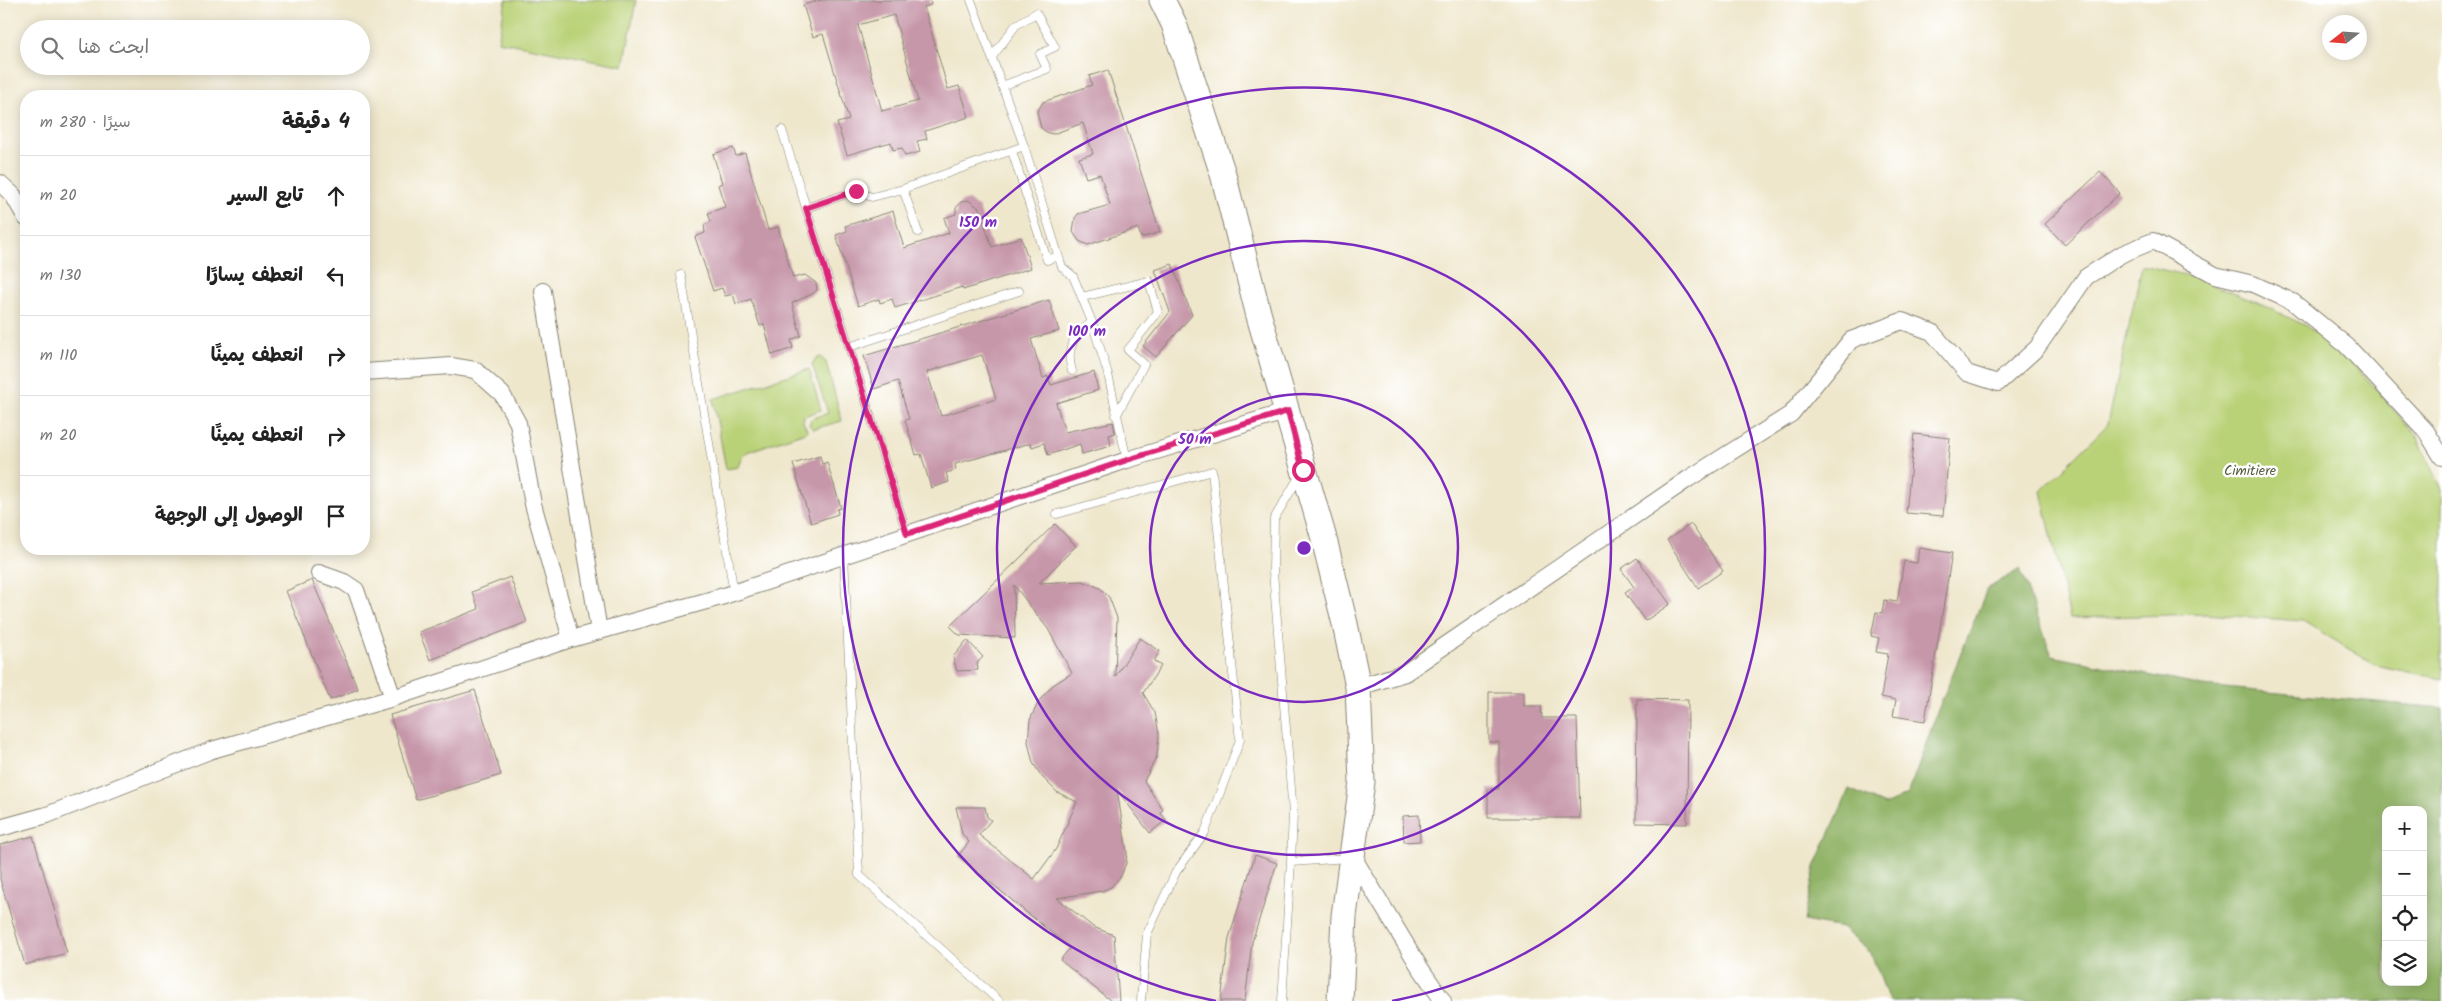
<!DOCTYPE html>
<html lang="ar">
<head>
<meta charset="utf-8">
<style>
	body { margin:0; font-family:Kalam,"Playpen Sans Arabic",sans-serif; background:#f2f2f2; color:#222; direction:rtl }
	.controls { position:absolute; right:15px; bottom:15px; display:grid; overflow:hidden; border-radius:10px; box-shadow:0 2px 12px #0003 }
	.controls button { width:45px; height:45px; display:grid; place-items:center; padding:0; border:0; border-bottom:1px solid #e0e0e0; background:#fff; color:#222; font:25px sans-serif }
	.compass { position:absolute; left:2322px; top:15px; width:45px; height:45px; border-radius:50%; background:#fff; box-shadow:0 2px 12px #0003; rotate:253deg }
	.stop { position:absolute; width:15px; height:15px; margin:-11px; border:4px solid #db2777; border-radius:50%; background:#fff }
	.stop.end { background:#db2777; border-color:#fff; box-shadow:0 1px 5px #0008 }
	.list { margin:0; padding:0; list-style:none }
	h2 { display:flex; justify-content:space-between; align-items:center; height:65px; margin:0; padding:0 20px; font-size:21px }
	h2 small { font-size:16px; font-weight:400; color:#767676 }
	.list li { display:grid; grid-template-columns:32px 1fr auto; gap:15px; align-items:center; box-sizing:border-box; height:80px; padding:0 20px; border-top:1px solid #e0e0e0 }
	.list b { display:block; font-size:19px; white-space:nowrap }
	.list em { font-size:16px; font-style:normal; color:#767676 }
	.icon { flex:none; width:28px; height:28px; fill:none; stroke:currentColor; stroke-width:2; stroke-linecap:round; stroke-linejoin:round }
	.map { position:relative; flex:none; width:2442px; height:1001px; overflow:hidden; direction:ltr }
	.search { position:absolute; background:#fff; box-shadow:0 2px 12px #0003; left:20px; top:20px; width:350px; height:55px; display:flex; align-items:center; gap:12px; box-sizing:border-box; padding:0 18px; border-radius:28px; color:#767676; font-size:19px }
	.panel { position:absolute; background:#fff; box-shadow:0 2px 12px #0003; left:20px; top:90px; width:350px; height:465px; border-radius:20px; direction:rtl }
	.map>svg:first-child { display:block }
	.green { fill:#b9d277; stroke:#6a774a }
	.forest { fill:#92b468; stroke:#576842; fill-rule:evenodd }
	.building { fill:#c696a9; fill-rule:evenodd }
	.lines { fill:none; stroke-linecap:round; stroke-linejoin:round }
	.service-casing { stroke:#868274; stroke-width:9 }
	.minor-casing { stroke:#868274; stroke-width:18 }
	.primary-casing { stroke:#868274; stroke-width:27 }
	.service { stroke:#fff; stroke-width:8 }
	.minor { stroke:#fff; stroke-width:16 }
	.primary { stroke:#fff; stroke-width:25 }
	.route { stroke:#db2777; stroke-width:6 }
	.ring { fill:none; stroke:#7b2cbf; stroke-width:2.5 }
	.labels { text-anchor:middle; stroke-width:5; stroke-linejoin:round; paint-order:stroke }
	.park-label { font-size:14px; fill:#535c3c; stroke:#fff }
	.centre { fill:#7b2cbf; stroke:#fff; stroke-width:2.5 }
	.ring-label { font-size:15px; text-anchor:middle; font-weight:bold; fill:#7b2cbf; stroke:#fff; stroke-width:5; stroke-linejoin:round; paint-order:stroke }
</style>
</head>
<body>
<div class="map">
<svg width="2442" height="1001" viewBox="0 0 2442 1001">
	<rect width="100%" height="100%" fill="#fff"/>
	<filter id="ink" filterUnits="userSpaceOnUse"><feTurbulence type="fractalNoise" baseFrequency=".02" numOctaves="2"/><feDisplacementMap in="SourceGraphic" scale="10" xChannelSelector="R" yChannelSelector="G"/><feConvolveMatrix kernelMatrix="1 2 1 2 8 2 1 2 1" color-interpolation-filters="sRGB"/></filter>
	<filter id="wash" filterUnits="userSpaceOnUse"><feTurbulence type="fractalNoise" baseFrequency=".0096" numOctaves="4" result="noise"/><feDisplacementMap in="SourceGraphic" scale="20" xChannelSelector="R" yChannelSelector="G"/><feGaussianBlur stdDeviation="1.12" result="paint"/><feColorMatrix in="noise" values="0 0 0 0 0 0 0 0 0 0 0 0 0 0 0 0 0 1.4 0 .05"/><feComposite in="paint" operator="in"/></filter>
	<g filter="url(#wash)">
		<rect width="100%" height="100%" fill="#efe7cc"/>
		<!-- green -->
		<path class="green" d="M506 0H636L624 66 498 41Z
			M2142 265 2194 277 2263 305 2306 326 2350 359 2418 438 2442 489V679L2375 665 2303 621 2205 614 2070 618 2041 491 2108 424Z
			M820 357 826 362 842 421 813 429 809 425 811 419 828 413 812 364 816 358Z
			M809 369 821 410 804 416 803 422 808 431 747 452 741 458 738 467 726 469 713 399Z"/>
		<!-- forest -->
		<path class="forest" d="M2020 569 2052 656 2203 686 2442 708V1001H1889L1871 953 1842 928 1804 921 1815 867 1849 789 1885 805 1908 794 1938 710 1987 589ZM2386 810H2423V982H2386Z"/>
		<g id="blocks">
			<!-- building -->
			<path class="building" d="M821 0H930L931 5 924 7 948 89 959 86 969 117 925 131 927 139 917 141 920 152 905 156 902 148 893 150 891 142 847 155 837 123 849 120 823 34 813 37 803 5ZM894 15 918 101 882 111 858 25Z
				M1108 70 1160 232 1141 238 1138 228 1088 245 1079 241 1073 232 1075 218 1078 214 1110 205 1100 174 1086 178 1079 158 1093 154 1083 123 1053 134 1048 133 1041 128 1037 112 1043 102 1092 85 1089 76Z
				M733 148 736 156 745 153 768 230 778 227 793 278 805 275 816 283 817 290 812 294 792 303 801 336 791 340 793 348 772 355 764 324 760 326 751 299 736 304 733 294 725 296 722 288 713 291 695 237 705 233 704 225 711 222 708 213 725 207 718 185 722 183 713 154Z
				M2100 172 2120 193 2065 245 2045 224Z
				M968 200 979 208 992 247 1021 237 1031 268 963 290 962 287 895 308 892 299 880 303 879 299 858 306 836 235 847 231 845 226 893 211 904 248 949 233 944 218 956 214V208L961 202Z
				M1172 264 1192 315 1156 357 1143 346 1170 312 1155 270Z
				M1049 300 1059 331 1031 339 1043 378 1048 376 1051 385 1094 372 1098 390 1056 403 1065 432 1113 422 1115 433 1109 435 1111 446 1082 454 1080 444 1048 455 1044 443 1032 447 1031 443 955 464 956 470 946 473 949 482 931 488 921 454 916 455 905 420 909 419 898 381 874 389 864 356ZM982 355 996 399 941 416 927 372Z
				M1914 434 1950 438 1943 516 1906 513Z
				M820 456 822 464 827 462 841 508 837 509 838 514 811 523 793 464Z
				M1055 524 1076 546 1039 583 1083 581 1100 588 1109 597 1117 618 1115 677 1140 638 1160 651 1154 661 1161 666 1143 693 1155 713 1159 734 1157 756 1144 781 1163 810 1160 812 1166 820 1150 833 1117 790 1127 853 1126 863 1121 876 1111 887 1102 891 1057 898 1093 927 1114 935 1119 1001H1111L1060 960 1070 948 958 856 969 842 962 834 956 807H985L987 817 991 820 979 835 1034 879 1056 849 1077 802 1057 792 1042 777 1033 763 1028 742 1030 720 1039 701 1053 685 1072 673 1048 629 1014 585 1015 638 959 635 950 626Z
				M1691 524 1723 571 1698 588 1667 540Z
				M1919 548 1952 553 1925 721 1893 716 1896 700 1881 697 1888 654 1876 652 1879 638 1871 636 1876 612 1882 613 1884 600 1897 602 1904 561 1917 563Z
				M1637 558 1670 604 1645 621 1625 593 1634 587 1621 569Z
				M510 577 527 622 430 660 419 632 479 609 472 592Z
				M312 580 358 689 330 700 286 591Z
				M967 640 983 657 977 663 978 670 957 671 953 657Z
				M475 690 501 775 416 800 390 715Z
				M1489 692H1524V706H1541L1542 718H1577L1580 818H1488V789H1499V742H1489Z
				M1637 699 1688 700 1687 824 1636 823Z
				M1419 815 1420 841 1404 842 1403 816Z
				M33 836 67 953 25 965 0 879V845Z
				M1255 855 1277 863 1252 942 1245 1001H1221L1229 938Z"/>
		</g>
	</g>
	<g filter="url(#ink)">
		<use href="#blocks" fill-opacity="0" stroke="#868274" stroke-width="1"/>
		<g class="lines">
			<defs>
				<path id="service" d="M971 0 1024 146 1062 267 1073 276 1092 322 1108 374 1127 460
					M992 57 1016 25 1036 13 1055 47 1040 54 1047 69 1002 86
					M782 130 907 534
					M1012 151 1047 260 1058 256
					M903 189 918 232
					M806 208 855 191 872 197 903 189 1024 146
					M681 275 734 593
					M1082 297 1149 281 1158 312 1128 350 1144 364 1116 416
					M849 347 1019 291
					M1072 371C1065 348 1074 336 1092 322
					M1057 514 1212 471 1240 740 1205 832 1176 872 1147 934 1141 1001
					M844 555 859 875 999 1001
					M1291 862 1293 813 1273 572 1274 519 1299 477
					M1282 1001 1291 862 1348 858"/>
				<path id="minor" d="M0 183 13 195 26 218
					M543 291 599 631
					M364 372 451 366 475 370 502 394 518 423 533 504 571 639
					M319 573 344 582 356 590 393 698
					M1358 687 1405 673 1688 479 1791 414 1851 340 1902 321 1932 332 1967 373 1998 383 2037 348 2086 277 2122 254 2153 241 2215 275 2253 284 2293 302 2347 346 2426 431 2442 457
					M0 828 47 815 212 750 393 698 571 639 724 596 1127 460 1288 411
					M1353 857 1419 966 1443 1001"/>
				<path id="primary" d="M1162 0 1174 24 1223 174 1259 316 1323 535 1345 624 1358 687 1362 782 1344 916 1340 1001"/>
			</defs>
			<!-- service casing -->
			<use href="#service" class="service-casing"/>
			<!-- minor casing -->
			<use href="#minor" class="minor-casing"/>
			<!-- primary casing -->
			<use href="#primary" class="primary-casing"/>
			<!-- service -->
			<use href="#service" class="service"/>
			<!-- minor -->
			<use href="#minor" class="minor"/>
			<!-- primary -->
			<use href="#primary" class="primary"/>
		</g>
	</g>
	<g class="lines" filter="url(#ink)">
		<!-- route -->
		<path class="route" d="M856 191 806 208 907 534 1127 460 1288 411 1303 470"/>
	</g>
	<!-- distance rings -->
	<g class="ring">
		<circle cx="1304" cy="548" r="154"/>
		<circle cx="1304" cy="548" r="307"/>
		<path d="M1216 1001A461 461 0 1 1 1392 1001"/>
	</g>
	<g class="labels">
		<!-- park labels -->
		<g class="park-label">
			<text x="2250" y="475">Cimitiere</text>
		</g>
	</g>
	<circle cx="1304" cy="548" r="8" class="centre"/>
	<g class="ring-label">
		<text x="978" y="227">150 m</text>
		<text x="1087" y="336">100 m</text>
		<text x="1195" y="444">50 m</text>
	</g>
</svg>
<div class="controls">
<button>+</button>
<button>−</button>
<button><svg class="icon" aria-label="locate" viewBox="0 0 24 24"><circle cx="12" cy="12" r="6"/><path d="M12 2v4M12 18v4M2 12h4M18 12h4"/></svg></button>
<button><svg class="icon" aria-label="layers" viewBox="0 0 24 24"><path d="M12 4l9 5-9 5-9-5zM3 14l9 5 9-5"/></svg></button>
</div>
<svg class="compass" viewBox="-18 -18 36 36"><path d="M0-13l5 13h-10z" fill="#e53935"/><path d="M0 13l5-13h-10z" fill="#767676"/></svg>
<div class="stop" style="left:1303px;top:470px"></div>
<div class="stop end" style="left:856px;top:191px"></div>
<div class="search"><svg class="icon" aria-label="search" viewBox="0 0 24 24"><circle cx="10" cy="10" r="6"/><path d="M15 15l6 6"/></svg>ابحث هنا</div>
<section class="panel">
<h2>4 دقيقة<small>سيرًا · 280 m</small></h2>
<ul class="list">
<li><svg class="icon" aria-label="ahead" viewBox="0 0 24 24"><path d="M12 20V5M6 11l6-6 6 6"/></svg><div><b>تابع السير</b></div><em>20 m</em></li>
<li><svg class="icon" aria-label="left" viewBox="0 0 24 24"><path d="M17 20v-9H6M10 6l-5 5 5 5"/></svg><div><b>انعطف يسارًا</b></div><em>130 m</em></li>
<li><svg class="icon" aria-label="right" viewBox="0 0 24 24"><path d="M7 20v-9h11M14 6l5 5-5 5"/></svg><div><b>انعطف يمينًا</b></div><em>110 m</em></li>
<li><svg class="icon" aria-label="right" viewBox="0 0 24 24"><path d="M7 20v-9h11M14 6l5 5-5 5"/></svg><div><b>انعطف يمينًا</b></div><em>20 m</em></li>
<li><svg class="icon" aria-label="arrive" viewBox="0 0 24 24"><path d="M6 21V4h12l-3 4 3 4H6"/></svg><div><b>الوصول إلى الوجهة</b></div></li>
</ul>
</section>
</div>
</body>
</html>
